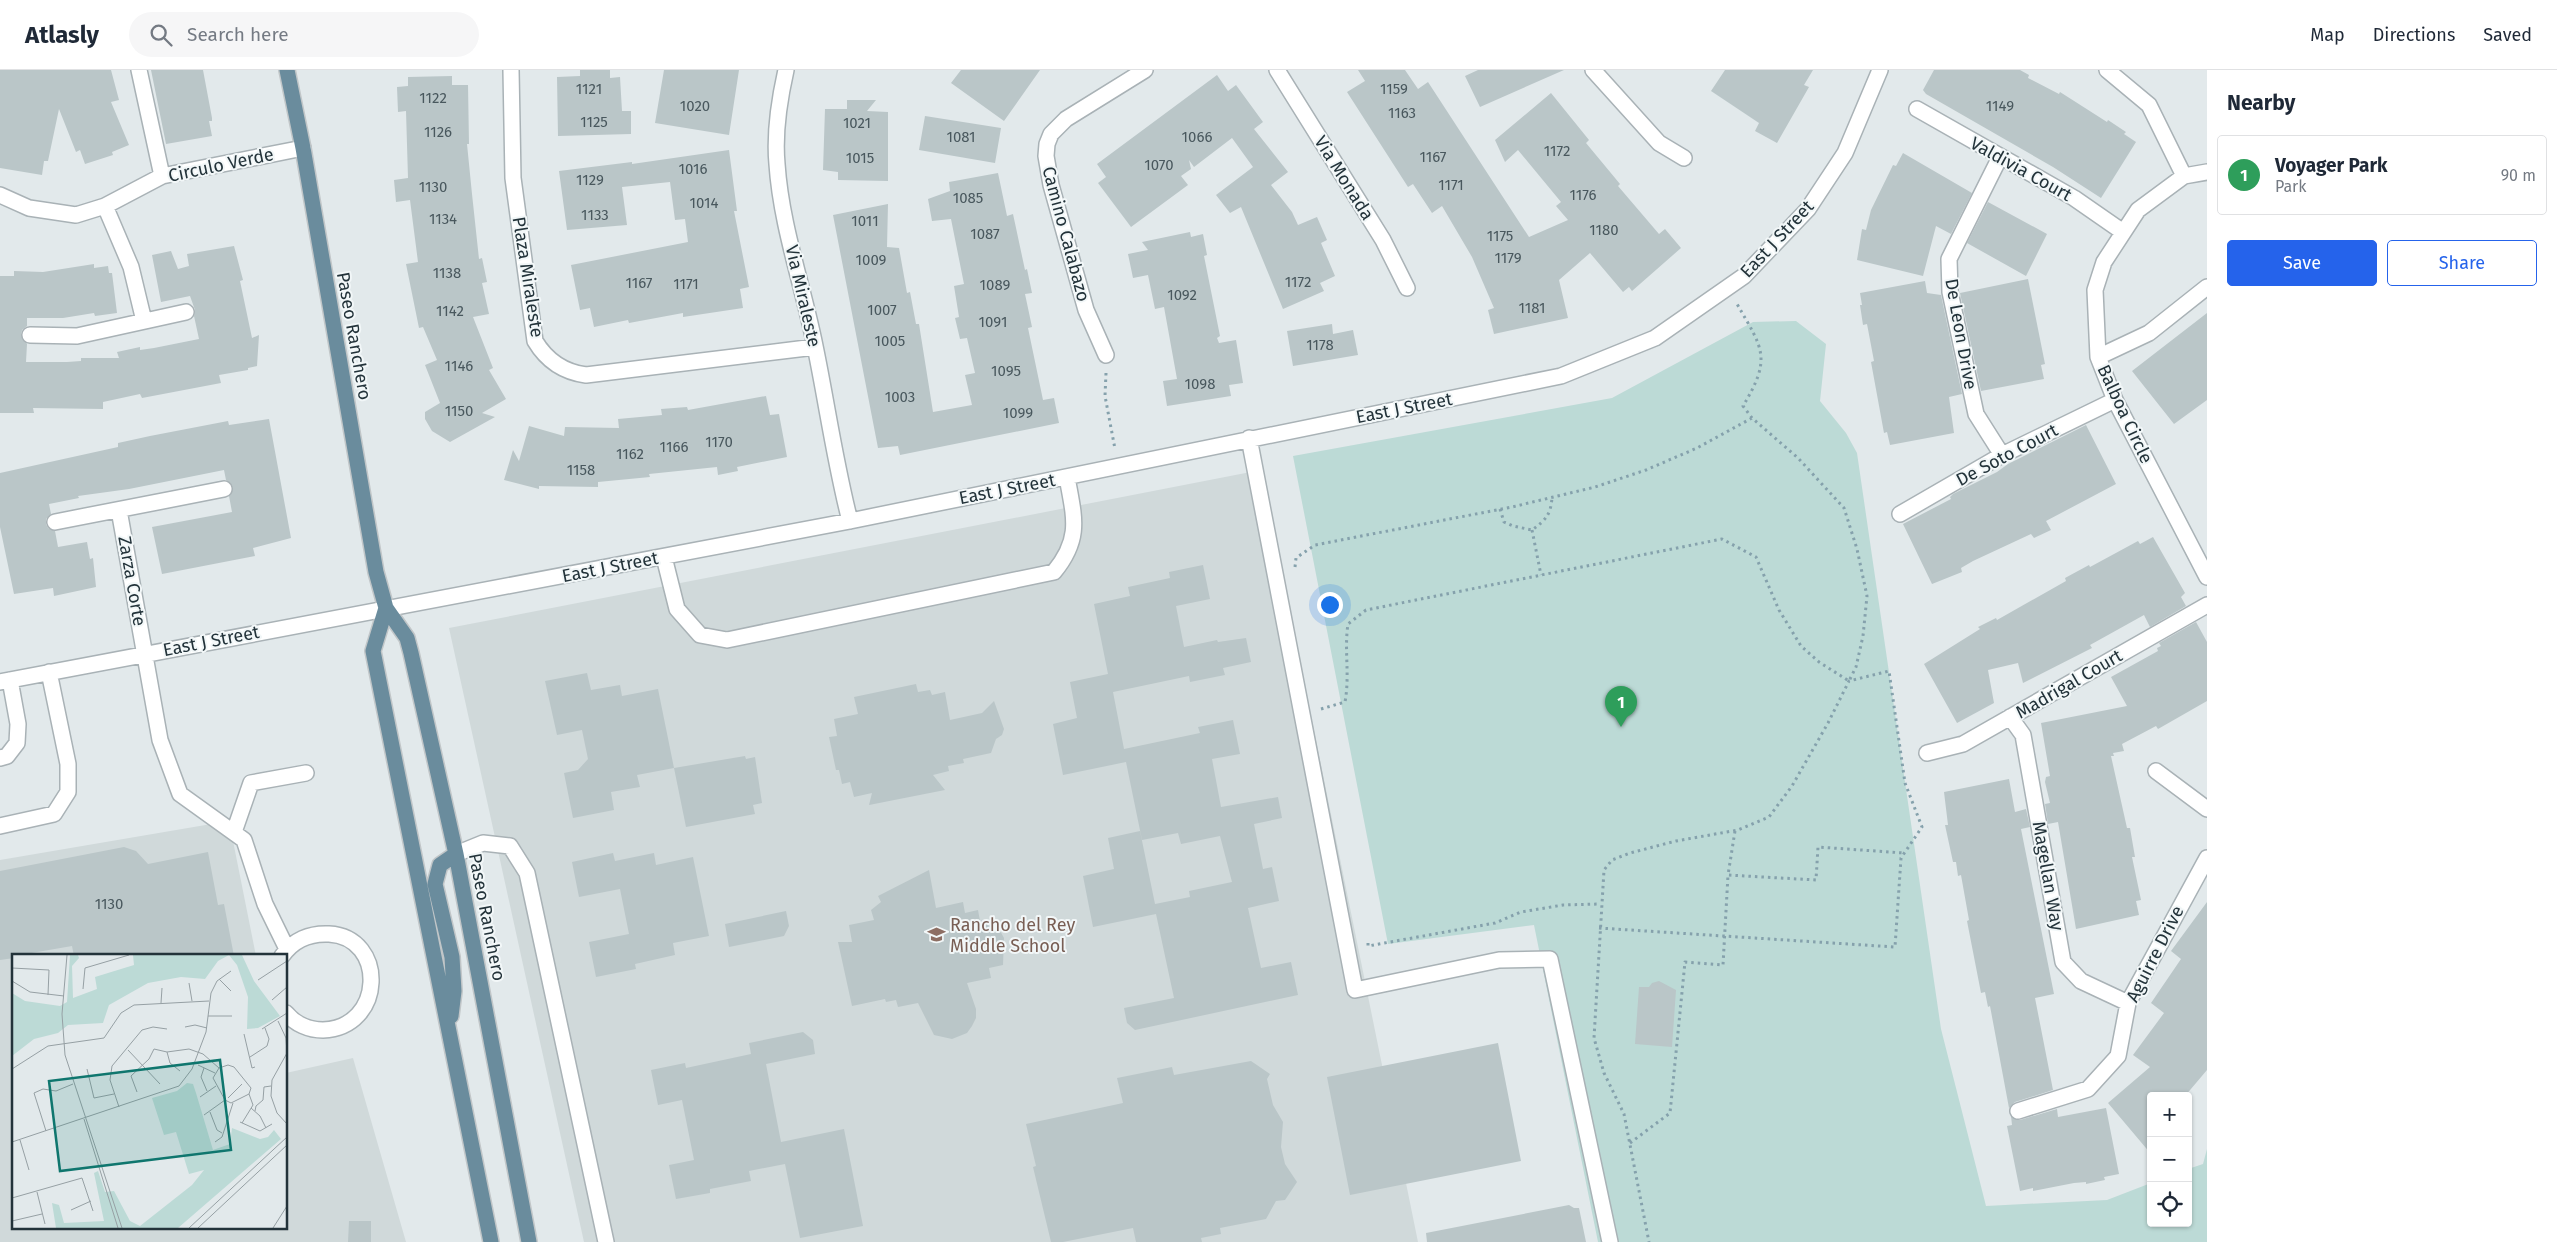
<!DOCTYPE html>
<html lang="en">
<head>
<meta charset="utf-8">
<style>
	body { margin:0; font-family:"Fira Sans",sans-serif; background:#f6f6f7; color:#1f2937 }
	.controls { position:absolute; right:15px; bottom:15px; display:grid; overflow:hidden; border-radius:5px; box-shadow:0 1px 4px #0004 }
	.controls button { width:45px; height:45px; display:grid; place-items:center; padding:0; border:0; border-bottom:1px solid #e0e1e3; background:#fff; color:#1f2937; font:25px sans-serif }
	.you { position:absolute; left:1329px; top:534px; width:18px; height:18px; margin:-12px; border:4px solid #fff; border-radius:50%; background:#1a73e8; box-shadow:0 0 0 8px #1a73e833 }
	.badge { display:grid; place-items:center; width:32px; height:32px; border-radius:50%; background:#2563eb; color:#fff; font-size:16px; font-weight:700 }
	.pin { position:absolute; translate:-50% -41px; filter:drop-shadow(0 1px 2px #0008) }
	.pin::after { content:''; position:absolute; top:26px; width:18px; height:15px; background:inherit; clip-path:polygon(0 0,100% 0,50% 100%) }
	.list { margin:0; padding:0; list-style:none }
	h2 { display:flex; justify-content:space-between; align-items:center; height:65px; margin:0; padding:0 20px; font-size:21px }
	h2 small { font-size:16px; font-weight:400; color:#747a83 }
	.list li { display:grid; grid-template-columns:32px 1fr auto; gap:15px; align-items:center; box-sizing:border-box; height:80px; margin:0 10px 10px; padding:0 10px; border:1px solid #e0e1e3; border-radius:5px }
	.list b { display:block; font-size:19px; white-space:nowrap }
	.list p { margin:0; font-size:16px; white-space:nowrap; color:#747a83 }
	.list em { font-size:16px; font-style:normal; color:#747a83 }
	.actions { display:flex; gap:10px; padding:15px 20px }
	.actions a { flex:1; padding:11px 0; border:1px solid #2563eb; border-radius:5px; text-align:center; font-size:18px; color:#2563eb }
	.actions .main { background:#2563eb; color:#fff }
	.icon { flex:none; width:28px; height:28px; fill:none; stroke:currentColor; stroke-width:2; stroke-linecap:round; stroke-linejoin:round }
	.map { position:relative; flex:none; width:2207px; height:1172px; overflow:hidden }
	header { display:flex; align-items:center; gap:30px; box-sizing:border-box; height:70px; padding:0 25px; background:#fff; border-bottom:1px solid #e0e1e3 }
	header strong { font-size:24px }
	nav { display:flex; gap:28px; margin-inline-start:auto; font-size:18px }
	.search { width:350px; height:45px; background:#f6f6f7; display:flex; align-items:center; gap:12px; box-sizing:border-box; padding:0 18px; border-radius:28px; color:#747a83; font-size:19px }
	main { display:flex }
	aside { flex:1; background:#fff }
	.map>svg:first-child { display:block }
	.built { fill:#d0d9da }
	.green { fill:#bcdad6 }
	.building { fill:#bac6c8 }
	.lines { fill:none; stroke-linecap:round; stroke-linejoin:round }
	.minor-casing { stroke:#a9b2b6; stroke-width:18 }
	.major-casing { stroke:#c1c6c8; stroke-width:18 }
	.path { stroke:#85a1ac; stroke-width:3; stroke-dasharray:2.5 4; stroke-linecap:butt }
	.minor { stroke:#fff; stroke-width:15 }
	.major { stroke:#6a8c9d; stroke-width:15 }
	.labels { text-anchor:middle; stroke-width:4; stroke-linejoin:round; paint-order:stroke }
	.number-label { font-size:15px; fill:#49585e }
	.street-label { font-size:18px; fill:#23333a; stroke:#f2f7f8 }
	.education-label { font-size:18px; fill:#785e54; stroke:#f2f7f8; text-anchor:start }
	.inset-road { fill:none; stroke:#96a0a4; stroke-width:1 }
	.view { fill:#0f766e; fill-opacity:0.15; stroke:#0f766e; stroke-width:2.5 }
	.inset-edge { fill:none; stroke:#23333a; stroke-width:2.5 }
</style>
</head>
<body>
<header>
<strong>Atlasly</strong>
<div class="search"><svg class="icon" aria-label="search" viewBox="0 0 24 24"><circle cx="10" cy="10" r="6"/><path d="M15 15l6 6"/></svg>Search here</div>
<nav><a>Map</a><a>Directions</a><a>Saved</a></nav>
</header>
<main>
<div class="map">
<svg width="2207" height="1172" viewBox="0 0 2207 1172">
	<rect width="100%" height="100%" fill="#e2e9eb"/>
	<!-- built -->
	<path class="built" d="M1261 400 1418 1172H584L449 558Z
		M229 751 256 886H14V1158H286V1003L353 988 406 1172H0V790Z"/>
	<!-- green -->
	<path class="green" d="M1796 251 1826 274 1820 331 1846 363 1857 383 1941 959 1986 1136 2107 1130 2151 1113V1153H2188V1099L2203 1094 2207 1079V1172H1598L1534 855 1388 874 1293 386 1612 328 1753 252Z"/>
	<!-- building -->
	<path class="building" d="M0 0H111L119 30 111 32 129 75 112 82 113 85 85 94 80 80 76 82 59 39 48 91H44L42 105 0 98Z
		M151 0H203L212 48V51H209L212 66 166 74Z
		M580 0H610V8L620 7 622 41H631V64L558 66 557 7 580 6Z
		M664 0H739L729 65 655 53Z
		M961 0H1040L1004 51 951 13Z
		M1358 0H1405L1418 19 1428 12 1529 167 1568 150 1556 136 1561 132 1518 80 1505 92 1495 70 1551 23 1589 70 1586 73 1620 114 1618 116 1659 164 1665 159 1681 178 1632 221 1629 217 1623 222 1590 183 1559 210 1568 248 1494 264 1488 240 1494 238 1472 187 1442 136 1432 143 1413 114 1408 117 1347 22 1365 11Z
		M1478 0H1564L1480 37 1465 6Z
		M1725 0H1813L1804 15 1809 17 1777 73 1755 61 1759 53 1711 21Z
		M1934 0H2020L2029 5 2028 8 2059 24 2060 22 2107 52 2108 50 2126 62 2124 64 2136 72 2101 128 2053 97 1926 24 1923 20Z
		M1217 5 1228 21 1236 15 1263 52 1254 59 1288 102 1271 115 1292 142 1298 155 1317 147 1327 170 1321 173 1335 206 1320 213 1324 221 1283 239 1241 137 1230 143 1216 125 1253 97 1232 68 1194 97 1189 90 1191 99 1181 106 1188 115 1131 157 1098 113 1106 107 1097 94Z
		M452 6V15H468L469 74H467L472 124 479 189 482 188 487 212 482 213 489 244 473 247 493 298 489 300 506 329 482 343 495 347 450 372 432 361 425 349V342L440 333 425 295 437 290 423 257 419 258 406 194 418 192 410 130 396 132 394 110 408 108 406 41 398 42 397 17 408 16V7Z
		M847 30H876L867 41 888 42V111L838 110V102L823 100 825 39H847Z
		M925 46 1001 58 995 93 919 80Z
		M729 80 737 141H734L749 217 740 219 743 238 683 247V243L629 253 628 250 594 257 590 238 580 240 571 195 688 172 685 149 675 150 670 112 622 117 627 155 567 160 559 101 632 92V94Z
		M1903 83 1972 123 1951 164 1936 156 1923 206 1857 190 1862 159 1866 160 1871 140 1893 95 1896 96Z
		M998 103 1007 146 1013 144 1025 200 1027 199 1032 223 1025 224 1032 257 1028 258 1043 330 1054 328 1059 353 900 385 898 376 878 378 833 145 888 134 887 177 899 178 907 223 910 222 916 254H919L933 342 972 335 965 305 975 303 967 268 960 269 955 248 959 247 954 216 964 214 951 149 932 151 928 129 950 121 949 112Z
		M1988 132 2047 164 2026 206 1967 173Z
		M1190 162 1191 167 1203 164 1207 185 1204 186 1220 266 1217 268 1219 273 1236 270 1243 313 1229 315 1231 326 1167 336 1163 311 1177 309 1164 237 1155 239 1148 205 1133 208 1128 184 1148 180 1142 172Z
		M234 176 243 210 240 211 252 268 259 265 257 296 248 298V300L219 305 221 313 142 328 140 324 103 332V339L33 338 34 343H0V206H14V201L43 202 94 194V198L108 196 109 203H112L117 243 95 246 94 243 63 248H27V256L22 260 21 265 27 274 26 292H67L81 291V288H119L117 282 140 277V280L154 278 199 269 194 246 195 240 190 226 161 232 152 185 171 181 178 199 189 196 187 184Z
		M2028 209 2045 294 2041 295 2044 309 1981 321 1960 223Z
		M1925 211 1927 223 1941 225 1962 324 1949 327 1954 363 1890 375 1887 362 1884 363 1871 292 1874 291 1867 254 1863 255 1860 235H1862L1860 223Z
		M2207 243V330L2174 354 2132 301Z
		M1332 254 1333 264 1353 260 1358 285 1293 296 1287 261Z
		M766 326 770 345 779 344 787 387 737 397 738 401 718 405 717 397 649 404 650 407 598 412V417L539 416V419L504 410 513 380 519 391 529 356 564 366 565 357 619 358 618 349 662 345 661 339 687 337 688 340Z
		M269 349 291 468 253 478 255 486 162 504 152 457 232 442 229 426 233 418 226 410 224 400 129 419 78 426 79 428 49 434 51 444 46 449V454L48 458 55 461 58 477 87 472 90 489 93 488 96 517 54 526 53 518 14 524 0 457V403L118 377V373L150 366 228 351 229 355Z
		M2086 355 2116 414 2046 451 2051 460 2034 468 2031 464 1973 491 1961 498 1962 502 1932 514 1903 454 1951 429 1950 427 1953 424 1997 402 2008 394Z
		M2153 467 2185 523 2181 527 2186 536 2150 557 2144 545 2090 575 2092 578 2023 613 2018 593 1988 600 1994 633 1957 653 1924 594 1980 559 1978 557 1996 548 1997 550 2066 511 2065 508 2089 495 2090 497 2138 471 2140 474Z
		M1203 495 1210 529 1176 536 1184 577 1217 570 1218 572 1246 568 1251 592 1223 598 1225 605 1190 612 1189 606 1113 622 1124 679 1200 663 1198 657 1233 650 1240 684 1212 689 1221 737 1278 727 1282 748 1254 754 1263 799 1272 797 1279 831 1248 838 1261 898 1291 892 1298 925 1135 960 1127 953 1124 938 1174 928 1156 844 1093 857 1083 806 1114 799 1108 768 1140 761 1155 834 1190 827 1189 821 1232 812 1220 766 1181 774 1178 763 1142 770 1126 692 1063 705 1053 654 1077 648 1070 612 1108 604 1094 534 1130 526 1128 517 1170 508 1169 502Z
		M2196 552 2207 572V631L2158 659 2156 656 2122 674 2124 681 2113 683 2114 686H2111L2127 758H2130L2135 787H2132L2141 830 2136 831 2139 845 2076 859 2058 752 2048 754 2045 734 2050 733 2045 712 2046 707 2050 706 2041 653 2127 636 2111 607 2158 581 2157 578 2161 576 2159 573Z
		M587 603 591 620 620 615 622 626 658 619 674 698 637 705 640 717 611 722 614 740 573 748 564 703 578 700 588 689 582 660 557 665 545 611Z
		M916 614 918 622 930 620 932 625 945 622 950 650 982 643 994 631 1004 659 1002 665 996 669 991 683 963 689 964 693 948 696 949 701 933 705 945 720 869 735 872 723 854 727 850 712 842 714 839 700H836L829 667 837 666 834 649 858 644 854 627Z
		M745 686 746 689 755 687 762 733 753 735 755 744 686 757 674 698Z
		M2009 709 2015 742 2026 739 2030 757 2021 759 2054 924 2035 928 2053 1020 2015 1032 2009 1038 1990 936 1988 937 1985 922 1981 923 1967 851 1969 850 1961 805 1958 806 1956 792H1953L1945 755H1948L1944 722Z
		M124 777 136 781 148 794 208 782 218 835 224 834 234 886H74L72 876 14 886V888L0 890V801Z
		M613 783 615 791 654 783 656 795 693 787 709 866 673 873 675 885 635 894 636 899 596 907 589 872 629 864 620 819 579 827 572 792Z
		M929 800 936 838 963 832 965 843 978 840 980 851 993 848 1004 868 1003 895 989 898 991 908 967 913 976 939V948L972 956 967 963 952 969 934 965 918 933 898 937 896 930 886 932 885 929 852 936 838 872H852L849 855 874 850 871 840 881 832 878 826Z
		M2207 832V1000L2185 1026H2151V1084L2108 1033 2150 997 2133 985 2164 943 2151 933 2181 889 2171 881Z
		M786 841 789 856 784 866 729 877 725 854Z
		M1659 911 1676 920 1672 977 1635 974 1639 917H1649L1652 913Z
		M803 962 813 970 815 984 766 994 781 1072 844 1059 863 1156 800 1168 785 1094 749 1101 751 1111 710 1119V1123L676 1129 669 1095 694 1090 682 1030 658 1035 651 1000 685 993 686 998 751 984 749 973Z
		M1498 973 1521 1091 1350 1125 1327 1007Z
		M1251 991 1270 1004 1267 1009 1273 1035 1283 1052 1281 1077 1285 1094 1297 1112 1285 1130 1276 1131 1266 1149 1220 1158 1221 1164 1201 1168 1202 1172H1136L1133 1158 1063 1172H1051L1033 1097 1036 1096 1026 1054 1123 1033 1117 1008 1172 997 1174 1005Z
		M2106 1038 2119 1104 2104 1107 2105 1110 2086 1114V1112L2074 1113 2033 1121V1118L2020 1121 2007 1056 2012 1055 2011 1046 2020 1050 2057 1039 2058 1047Z
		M1569 1135 1574 1138H1579L1586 1172H1427L1426 1163Z
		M349 1151H371V1172H348Z"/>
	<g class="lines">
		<defs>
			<path id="minor" d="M139 0 162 106
				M511 0 513 108 535 271C547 291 563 302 586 305L815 277
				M786 0C779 31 774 62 777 94 781 155 803 216 815 276 827 334 835 393 850 451
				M1277 0 1383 170 1407 218
				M1593 0 1659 73 1684 88
				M2107 0 2149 35 2184 106
				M1917 39 2074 128 2123 162
				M2000 87 1949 189 1950 222 1976 344 2002 385
				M2207 102 2184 106 2138 140 2104 192 2095 220 2098 287 2115 330 2207 507
				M0 125 29 138 76 145 105 136 162 106 303 78
				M105 136 131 197 144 251
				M30 265 77 266 186 242
				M1106 285 1086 240 1051 115 1046 86 1047 74 1051 64 1066 49 1145 0
				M2098 287 2149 263 2207 217
				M1249 368 1355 920 1499 890 1550 889 1610 1172
				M119 440 160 670 180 724 244 770 265 834 287 879
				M1900 444 2002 385 2115 330
				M55 452 224 419
				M664 487 677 539 700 565 727 570 1054 502C1082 468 1074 447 1067 407
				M0 612 850 451 1561 306 1655 268 1744 206 1808 139 1845 83 1880 0
				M2010 647 2023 665 2063 892 2081 911 2128 933
				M1927 683 1963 674 2207 535
				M0 688 7 686 17 673 18 654 10 610
				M2156 701 2207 739
				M0 756 54 744 68 722V694L49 602
				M234 762 251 713 306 703
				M456 784 483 773 510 776 527 803 606 1172
				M282 886C293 870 310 863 329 864 387 867 385 958 323 960 309 960 295 954 286 943
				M2018 1041 2088 1019 2118 986 2128 933 2207 788"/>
			<path id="major" d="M287 0 303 78 376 502 386 538 407 568 411 583 456 784 529 1172
				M386 538 373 581 491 1172
				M451 946 454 921 452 887 435 814 440 795 456 784"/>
		</defs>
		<!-- minor casing -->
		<use href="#minor" class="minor-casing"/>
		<!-- major casing -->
		<use href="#major" class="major-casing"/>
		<!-- path -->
		<path class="path" d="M1106 303 1105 326 1115 379
			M1500 439 1504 452 1513 456 1532 460C1546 450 1551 444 1552 427
			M1532 460 1541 505
			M1295 497 1296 488 1315 475 1512 437 1595 417 1646 400 1697 378 1752 348
			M1321 639 1345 632C1350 605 1344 580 1348 554L1366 540 1722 469 1756 487 1779 540 1801 576 1819 592 1849 611 1856 597 1863 566 1867 526 1857 479 1844 438 1798 388 1752 348 1743 336C1772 288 1763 279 1737 234
			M1735 761 1728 805 1816 810 1818 777 1904 783
			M1599 858 1895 877 1901 788 1922 757 1905 713 1889 601 1849 611 1828 653 1792 716 1769 747 1738 760 1676 771 1630 783 1612 790 1604 800 1594 968 1604 1003 1624 1044 1649 1172
			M1368 873V876L1495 853 1521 842 1563 835 1600 834
			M1630 1073 1670 1043 1685 892 1723 895 1728 805"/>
		<!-- minor -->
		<use href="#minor" class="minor"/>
		<!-- major -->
		<use href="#major" class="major"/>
	</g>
	<!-- icons -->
	<defs>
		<symbol id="school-bare" viewBox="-9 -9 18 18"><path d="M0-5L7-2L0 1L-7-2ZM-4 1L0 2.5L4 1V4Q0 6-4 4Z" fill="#8d6e63" stroke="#f2f7f8" stroke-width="2.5" paint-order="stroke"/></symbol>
	</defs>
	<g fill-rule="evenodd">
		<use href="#school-bare" x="924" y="852" width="25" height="25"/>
	</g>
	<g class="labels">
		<!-- number labels -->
		<g class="number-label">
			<text x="589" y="24">1121</text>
			<text x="1394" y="24">1159</text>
			<text x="433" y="33">1122</text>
			<text x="695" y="41">1020</text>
			<text x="2000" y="41">1149</text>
			<text x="1402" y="48">1163</text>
			<text x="594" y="57">1125</text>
			<text x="857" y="58">1021</text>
			<text x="438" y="67">1126</text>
			<text x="961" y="72">1081</text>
			<text x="1197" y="72">1066</text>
			<text x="1557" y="86">1172</text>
			<text x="1433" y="92">1167</text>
			<text x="860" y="93">1015</text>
			<text x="1159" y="100">1070</text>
			<text x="693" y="104">1016</text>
			<text x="590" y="115">1129</text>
			<text x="1451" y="120">1171</text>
			<text x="433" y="122">1130</text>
			<text x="1583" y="130">1176</text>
			<text x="968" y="133">1085</text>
			<text x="704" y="138">1014</text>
			<text x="595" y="150">1133</text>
			<text x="443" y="154">1134</text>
			<text x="865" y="156">1011</text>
			<text x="1604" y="165">1180</text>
			<text x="985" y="169">1087</text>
			<text x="1500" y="171">1175</text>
			<text x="1508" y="193">1179</text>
			<text x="871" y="195">1009</text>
			<text x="447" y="208">1138</text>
			<text x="1298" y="217">1172</text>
			<text x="639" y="218">1167</text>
			<text x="686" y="219">1171</text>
			<text x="995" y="220">1089</text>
			<text x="1182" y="230">1092</text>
			<text x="1532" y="243">1181</text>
			<text x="882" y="245">1007</text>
			<text x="450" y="246">1142</text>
			<text x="993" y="257">1091</text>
			<text x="890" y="276">1005</text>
			<text x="1320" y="280">1178</text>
			<text x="459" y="301">1146</text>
			<text x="1006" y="306">1095</text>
			<text x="1200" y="319">1098</text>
			<text x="900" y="332">1003</text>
			<text x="459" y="346">1150</text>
			<text x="1018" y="348">1099</text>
			<text x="719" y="377">1170</text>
			<text x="674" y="382">1166</text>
			<text x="630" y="389">1162</text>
			<text x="581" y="405">1158</text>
			<text x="109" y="839">1130</text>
		</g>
		<!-- street labels -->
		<g class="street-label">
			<text transform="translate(221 95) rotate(-12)" y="6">Circulo Verde</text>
			<text transform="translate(2021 99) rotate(29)" y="6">Valdivia Court</text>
			<text transform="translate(1344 108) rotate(58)" y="6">Via Monada</text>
			<text transform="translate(1066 164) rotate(75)" y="6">Camino Calabazo</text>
			<text transform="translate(1777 169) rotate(-47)" y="6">East J Street</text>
			<text transform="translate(528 207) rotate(81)" y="6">Plaza Miraleste</text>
			<text transform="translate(803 226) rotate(77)" y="6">Via Miraleste</text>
			<text transform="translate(1961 264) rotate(80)" y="6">De Leon Drive</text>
			<text transform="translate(354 266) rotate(80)" y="6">Paseo Ranchero</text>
			<text transform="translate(1404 338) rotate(-11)" y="6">East J Street</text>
			<text transform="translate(2125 344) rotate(65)" y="6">Balboa Circle</text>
			<text transform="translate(2007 385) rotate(-28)" y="6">De Soto Court</text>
			<text transform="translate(1007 419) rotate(-11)" y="6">East J Street</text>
			<text transform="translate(610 497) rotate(-11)" y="6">East J Street</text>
			<text transform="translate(132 511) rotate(80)" y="6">Zarza Corte</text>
			<text transform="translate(211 571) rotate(-11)" y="6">East J Street</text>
			<text transform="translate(2069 614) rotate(-30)" y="6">Madrigal Court</text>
			<text transform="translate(2048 806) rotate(80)" y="6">Magellan Way</text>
			<text transform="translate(487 847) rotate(79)" y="6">Paseo Ranchero</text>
			<text transform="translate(2155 884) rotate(-63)" y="6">Aguirre Drive</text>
		</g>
		<!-- education labels -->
		<g class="education-label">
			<text x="950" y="861">Rancho del Rey<tspan x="950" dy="21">Middle School</tspan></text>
		</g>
	</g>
	<!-- overview -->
	<g transform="translate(12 884)">
		<rect width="275" height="275" fill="#e2e9eb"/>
		<path d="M58 1H66L67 4 60 12 61 44 85 35 83 23 122 11 121 1H230L242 27 268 62 246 74 235 75 236 43 225 11 217 1 206 7 193 25 169 23 136 29 97 51 91 69 56 71 46 79 22 85 0 102V39L13 47 48 52 55 48ZM175 129 181 130 184 139 201 196 218 190 220 174 248 185 256 183 262 176 269 185 166 274H44L40 249 47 251 52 269 92 267 82 219 86 217 93 238 102 237 118 267 128 272 180 231 192 216 177 220 164 178 152 181 140 144 165 137Z" fill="#bcdad6"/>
		<path class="inset-road" d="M55 1 50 60 53 101 110 274M0 14 37 16 36 41M207 25 219 37M246 26 275 7M0 27 18 38 52 42M177 29 180 47M71 35 73 14 117 1M260 46 275 33M149 49 150 34M196 62H220M266 67 274 84 275 99 260 126 259 142 265 159 275 170M173 73 183 71 195 74M250 75 275 59M232 80 240 114 243 113M116 96 148 130M155 98 158 109 168 117M238 103 255 92 257 85 253 74M186 111 203 119M216 111 222 113 239 134 237 140 219 149 213 146 201 124 207 114ZM192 114 189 123 195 137M0 115 36 92 92 84 109 59 122 51 197 47M75 115 82 144 102 140M125 138 119 122 137 105 142 95 155 98 177 95 191 100 207 114M188 143 204 132M216 144 230 130M107 153 98 126 100 112 130 76 141 73 155 75M239 154 248 162 254 174M243 157 244 152 251 146 252 133 259 132M198 158 205 176 210 179M192 161 213 146M72 165 106 274M228 168 248 177 260 170M230 169 241 151 237 140M34 177 22 139 31 135 44 137 61 130M8 186 17 216M0 188 167 132 180 115 194 78 199 39 205 27 219 17M203 188 210 183 221 149M25 238 33 270M0 244 70 224 81 257M59 256 79 247M0 267 30 260M177 274 275 183M186 274 275 191M261 274 275 252"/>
		<path class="view" d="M208 106 219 196 48 217 37 127Z"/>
		<rect width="275" height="275" class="inset-edge"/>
	</g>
</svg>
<div class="controls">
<button>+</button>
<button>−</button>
<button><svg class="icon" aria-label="locate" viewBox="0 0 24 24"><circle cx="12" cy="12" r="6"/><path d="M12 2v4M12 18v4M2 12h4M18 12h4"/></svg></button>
</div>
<div class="you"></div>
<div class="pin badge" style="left:1621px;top:657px;background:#2e9e5b">1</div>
</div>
<aside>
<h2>Nearby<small></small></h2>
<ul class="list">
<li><span class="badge" style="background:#2e9e5b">1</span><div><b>Voyager Park</b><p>Park</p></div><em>90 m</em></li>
</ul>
<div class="actions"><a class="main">Save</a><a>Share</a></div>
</aside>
</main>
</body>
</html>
